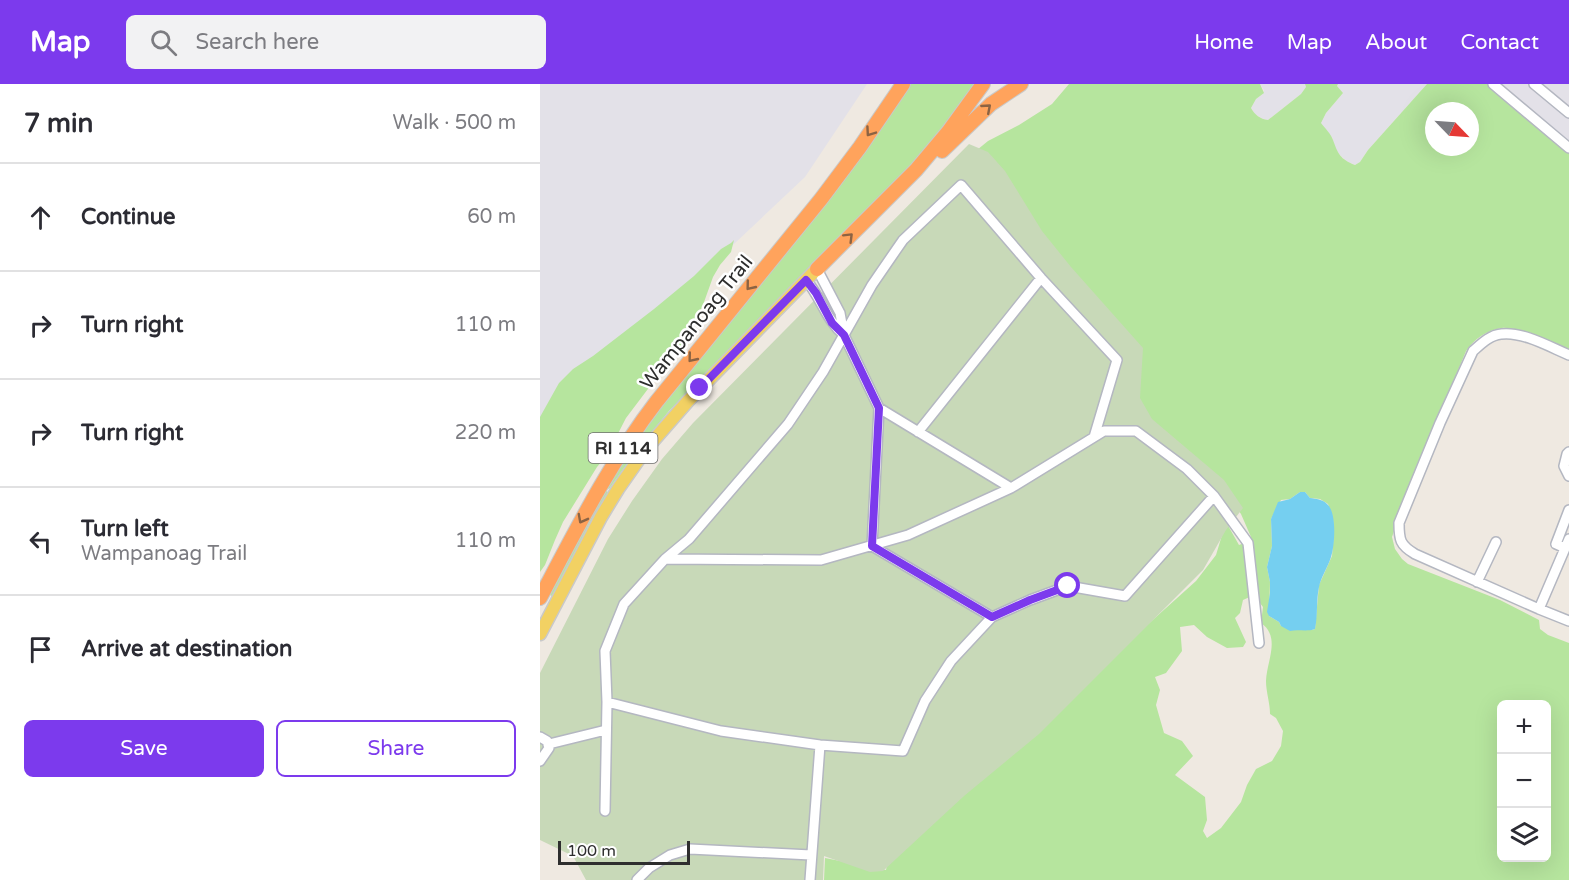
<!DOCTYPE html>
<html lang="en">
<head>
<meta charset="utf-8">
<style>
	body { margin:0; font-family:"Varela Round",sans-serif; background:#f2f2f3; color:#2b2b33 }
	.controls { position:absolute; right:18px; bottom:18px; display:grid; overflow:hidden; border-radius:9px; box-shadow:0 6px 24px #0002 }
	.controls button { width:54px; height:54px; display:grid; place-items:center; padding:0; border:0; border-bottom:2px solid #e1e1e2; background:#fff; color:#2b2b33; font:30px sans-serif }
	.compass { position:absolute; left:885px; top:18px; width:54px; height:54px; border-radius:50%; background:#fff; box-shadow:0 6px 24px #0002; rotate:115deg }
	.scale { position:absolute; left:18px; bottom:15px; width:132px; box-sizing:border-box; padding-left:6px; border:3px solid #2e2e2e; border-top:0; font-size:16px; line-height:21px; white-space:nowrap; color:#2e2e2e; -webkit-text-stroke:4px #fff; paint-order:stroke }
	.stop { position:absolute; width:18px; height:18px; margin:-14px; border:4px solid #7c3aed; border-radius:50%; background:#fff }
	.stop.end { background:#7c3aed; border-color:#fff; box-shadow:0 2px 6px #0008 }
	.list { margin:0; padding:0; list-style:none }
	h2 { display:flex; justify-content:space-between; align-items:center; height:78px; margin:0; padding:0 24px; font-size:26px }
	h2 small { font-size:20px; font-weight:400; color:#7c7c81 }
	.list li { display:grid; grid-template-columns:39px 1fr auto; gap:18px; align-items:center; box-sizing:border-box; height:108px; padding:0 24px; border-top:2px solid #e1e1e2 }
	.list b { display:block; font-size:22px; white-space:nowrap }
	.list p { margin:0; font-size:20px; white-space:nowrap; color:#7c7c81 }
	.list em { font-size:20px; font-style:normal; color:#7c7c81 }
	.actions { display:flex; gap:12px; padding:18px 24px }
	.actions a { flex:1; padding:14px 0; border:2px solid #7c3aed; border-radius:9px; text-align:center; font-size:21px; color:#7c3aed }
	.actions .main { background:#7c3aed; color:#fff }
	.icon { flex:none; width:33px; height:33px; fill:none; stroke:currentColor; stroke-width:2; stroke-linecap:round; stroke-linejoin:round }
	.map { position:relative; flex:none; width:1029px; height:796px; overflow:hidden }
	header { display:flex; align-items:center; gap:36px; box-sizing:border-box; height:84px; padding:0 30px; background:#7c3aed; color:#fff }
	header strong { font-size:28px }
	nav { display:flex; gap:33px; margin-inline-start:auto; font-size:21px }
	.search { width:420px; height:54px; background:#f2f2f3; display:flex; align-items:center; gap:15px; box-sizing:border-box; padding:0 21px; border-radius:9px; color:#7c7c81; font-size:22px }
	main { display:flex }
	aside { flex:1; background:#fff }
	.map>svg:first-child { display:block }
	.industrial { fill:#e3e1e8 }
	.green { fill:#b6e59e; fill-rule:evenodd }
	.cemetery { fill:#c8d9b8 }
	.water { fill:#75cff0 }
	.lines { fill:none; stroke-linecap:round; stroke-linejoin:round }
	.minor-casing { stroke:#b4b7c1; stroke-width:12 }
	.major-casing { stroke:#c9c9c9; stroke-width:15 }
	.highway-casing { stroke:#c9c9c9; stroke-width:16 }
	.minor { stroke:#fff; stroke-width:9 }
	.major { stroke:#f2d163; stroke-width:12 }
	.highway { stroke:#ffa35c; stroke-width:14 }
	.oneway { stroke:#8c6343 }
	.route { stroke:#7c3aed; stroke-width:8 }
	.labels { text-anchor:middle; stroke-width:5; stroke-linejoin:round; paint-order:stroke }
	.shield { fill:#fff; stroke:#6d6d6d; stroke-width:1.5 }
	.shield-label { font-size:18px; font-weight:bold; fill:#2e2e2e }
	.street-label { font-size:20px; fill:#2e2e2e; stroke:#fff }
</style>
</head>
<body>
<header>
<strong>Map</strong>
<div class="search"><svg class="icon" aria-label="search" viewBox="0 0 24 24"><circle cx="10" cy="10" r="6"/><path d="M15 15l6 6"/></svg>Search here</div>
<nav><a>Home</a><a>Map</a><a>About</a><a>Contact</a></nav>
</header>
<main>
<aside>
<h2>7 min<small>Walk · 500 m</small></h2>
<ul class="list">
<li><svg class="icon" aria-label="ahead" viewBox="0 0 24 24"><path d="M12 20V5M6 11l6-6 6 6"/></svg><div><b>Continue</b></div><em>60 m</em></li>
<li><svg class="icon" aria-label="right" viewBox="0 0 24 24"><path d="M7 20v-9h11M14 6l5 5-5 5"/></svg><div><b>Turn right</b></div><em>110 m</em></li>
<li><svg class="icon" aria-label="right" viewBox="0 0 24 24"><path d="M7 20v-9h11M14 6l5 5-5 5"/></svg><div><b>Turn right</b></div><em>220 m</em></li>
<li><svg class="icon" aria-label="left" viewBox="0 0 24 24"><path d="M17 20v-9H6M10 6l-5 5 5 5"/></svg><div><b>Turn left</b><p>Wampanoag Trail</p></div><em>110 m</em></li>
<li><svg class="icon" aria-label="arrive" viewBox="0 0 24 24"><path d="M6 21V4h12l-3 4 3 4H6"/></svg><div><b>Arrive at destination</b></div></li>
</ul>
<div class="actions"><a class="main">Save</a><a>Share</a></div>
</aside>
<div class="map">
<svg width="1029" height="796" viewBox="0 0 1029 796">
	<rect width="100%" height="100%" fill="#efe9e1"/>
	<!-- industrial -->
	<path class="industrial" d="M0 0H327L265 93 0 343Z
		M720 0H765L766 3 761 10 728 36 723 35 715 30 711 24 716 15 723 10 724 6Z
		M798 0H887L828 66 820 78 815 81 806 77 798 69 794 63 793 55 781 39 786 29 803 9 797 2Z
		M953 0H1029V63Z"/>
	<!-- green -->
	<path class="green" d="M370 0H436L398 51 378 75 129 327 97 366 69 405 65 403 123 319 305 92Z
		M529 0H720L724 9 716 15 711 24C715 31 720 35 728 36L761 10 766 3 765 0H798L797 2 803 9 786 29 781 39C785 44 791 50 793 56 798 70 800 75 815 81L820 78 828 66 887 0H953L1029 63V267L980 246C974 247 968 243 962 244 947 246 934 255 926 267L865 415 852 453 855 465 862 475 868 480 960 516 999 536 1000 545 1008 551 1029 559V796H284L285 774 346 786 354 744 407 721 656 497 676 471 686 438 699 461 707 458 711 453 701 430 696 423 613 346 554 215 437 66 448 57 479 41 512 20ZM894 27H930V63H894ZM760 408H765L770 414 780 415 788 420 793 435 794 449 792 472 779 501 775 545 772 546 741 542 739 538 729 532 730 498 727 483 732 462 731 435 741 416 750 415ZM714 511 723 523 721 539C741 553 727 576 726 597 726 608 730 619 730 630L736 634 743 647 741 662 732 677 716 685 707 701 701 718 681 744 667 754 663 747 667 736 665 713 635 691 653 672 642 657 624 649 616 621 620 606 615 593 626 589 642 567 640 543 654 541 667 553 687 564 703 563 706 558 695 534 700 529 703 516ZM962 620H1006V774H962Z
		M194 156 191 168 180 181 173 193 159 232 154 241 140 264 120 289 86 334 67 371 57 383 23 438 15 456 5 481 0 488V333L19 299 33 285 53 272 114 225 154 192 181 165 191 159Z
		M64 406 68 408 51 437 12 512 8 510Z"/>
	<!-- cemetery -->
	<path class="cemetery" d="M429 60 448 68 465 87 502 147 531 183 603 264 600 314 612 335 684 396 703 424 686 446 663 486 499 650 424 712 343 787 330 788 284 772 283 796H46L33 772 0 756V589L68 455 92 417 122 375 153 339Z"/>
	<!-- water -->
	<path class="water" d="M760 408H765L770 414C776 415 782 415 787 420 797 428 795 461 791 473 788 483 781 493 779 503 776 517 778 531 775 545 767 548 758 545 750 547L741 542 739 538 729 532 727 528 730 509V498L727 483 732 462 731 435 738 418 750 415Z"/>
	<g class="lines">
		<defs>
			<path id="minor" d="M953 0 1029 64
				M994 0 1029 29
				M266 196C281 213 286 236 304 251L300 229 277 185
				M304 251 339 324 471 404 564 347H596L647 385 674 412 708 459 719 559
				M1029 271C1010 263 982 247 961 250 950 251 941 260 933 267L900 339 859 439C859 456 860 461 875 470L999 525 1029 455
				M339 324 332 462 452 533
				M378 348 501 194
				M1029 368 1027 370 1024 382 1029 392
				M1025 464 1016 460 1029 426
				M125 475 281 476 368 451 471 404
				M937 498 956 458
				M999 525 1029 537
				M67 618 181 647 280 661 363 667 385 617 411 577 452 533 490 516 528 502 585 512 674 412
				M0 653 7 657 9 664 0 677
				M9 660 66 646
				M65 727 67 618 65 567 84 520 125 475 149 455 248 340 283 288 332 201 354 169 363 156 421 101 501 194 577 276 554 353
				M97 796 109 784 130 771 150 765 271 771
				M270 796 280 661"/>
			<path id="major" d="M0 550 61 433 78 405 106 365 148 317 277 185"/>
			<path id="highway" d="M402 67 451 20 481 0
				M277 185 376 86 408 48 443 0
				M0 514C36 446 70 378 117 317L281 115 320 63 363 0"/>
		</defs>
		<!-- minor casing -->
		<use href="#minor" class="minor-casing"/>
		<!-- major casing -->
		<use href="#major" class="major-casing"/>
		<!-- highway casing -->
		<use href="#highway" class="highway-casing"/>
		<!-- minor -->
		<use href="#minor" class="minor"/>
		<!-- major -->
		<use href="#major" class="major"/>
		<!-- highway -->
		<use href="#highway" class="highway"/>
	</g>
	<!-- one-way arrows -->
	<defs><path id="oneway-chevron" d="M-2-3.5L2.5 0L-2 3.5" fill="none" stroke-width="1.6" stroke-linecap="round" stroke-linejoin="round" transform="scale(1.5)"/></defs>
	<g class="oneway">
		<use href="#oneway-chevron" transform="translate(447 24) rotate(-41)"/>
		<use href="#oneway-chevron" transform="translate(330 48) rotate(125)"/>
		<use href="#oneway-chevron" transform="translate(309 153) rotate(-45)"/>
		<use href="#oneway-chevron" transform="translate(210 202) rotate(129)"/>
		<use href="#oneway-chevron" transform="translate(152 274) rotate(129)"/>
		<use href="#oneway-chevron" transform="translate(42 435) rotate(118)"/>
	</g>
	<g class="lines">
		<!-- route -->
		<path class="route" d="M160 304 266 196 276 209 292 239 304 251 339 324 332 462 452 533 490 516 528 502"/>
	</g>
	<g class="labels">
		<!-- shield labels -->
		<rect class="shield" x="48.5" y="349" width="69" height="30" rx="4.5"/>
		<g class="shield-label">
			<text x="83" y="370">RI 114</text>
		</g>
		<!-- street labels -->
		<g class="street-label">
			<text transform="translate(156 238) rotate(-51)" y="7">Wampanoag Trail</text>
		</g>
	</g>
</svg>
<div class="controls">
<button>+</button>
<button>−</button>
<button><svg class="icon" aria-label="layers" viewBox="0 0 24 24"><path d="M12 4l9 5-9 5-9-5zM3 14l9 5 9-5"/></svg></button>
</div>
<svg class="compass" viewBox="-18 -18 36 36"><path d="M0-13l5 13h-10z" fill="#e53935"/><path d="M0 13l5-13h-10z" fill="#7c7c81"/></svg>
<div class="scale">100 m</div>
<div class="stop" style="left:528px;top:502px"></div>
<div class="stop end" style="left:160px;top:304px"></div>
</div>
</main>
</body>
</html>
